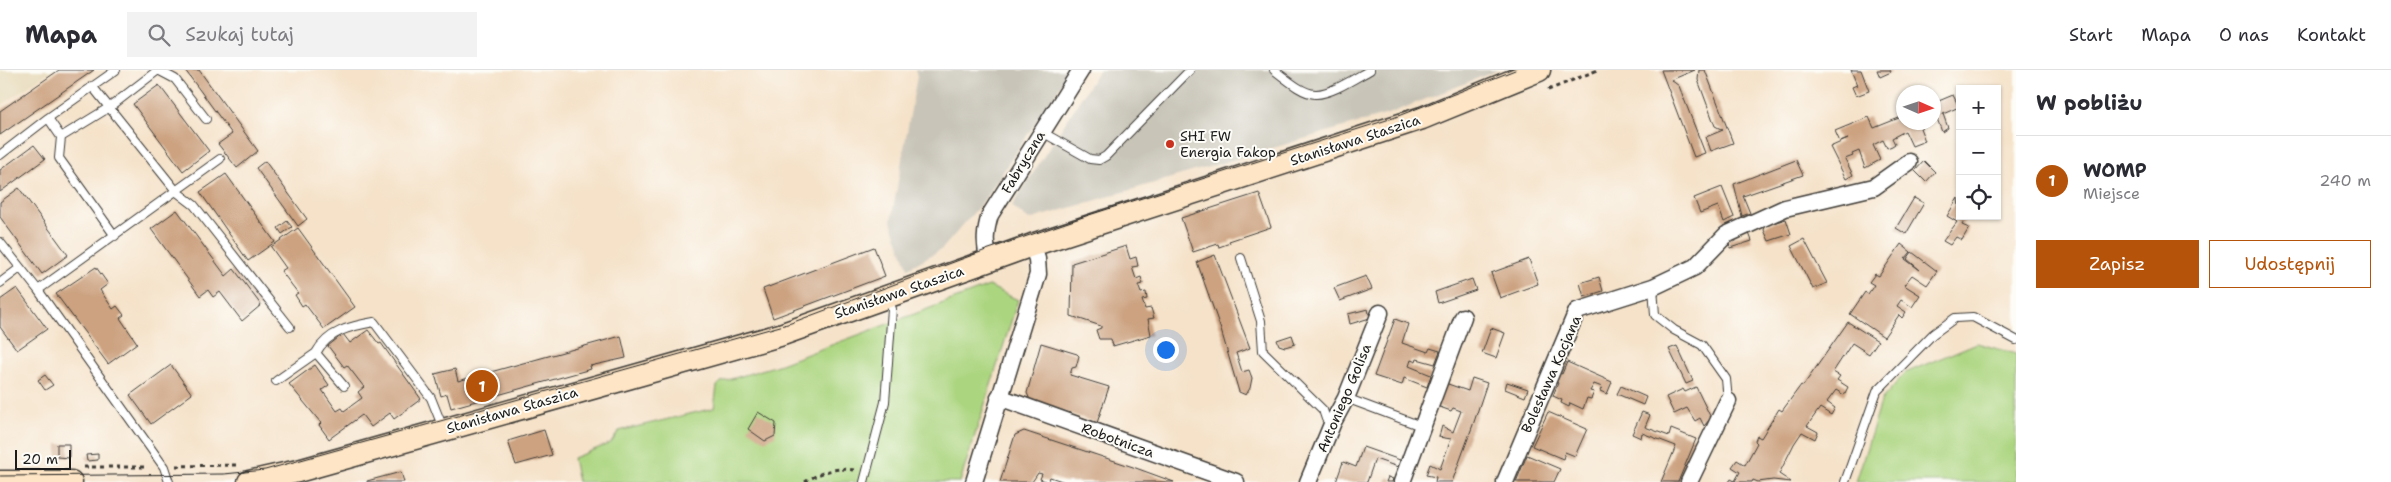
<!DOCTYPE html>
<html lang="pl">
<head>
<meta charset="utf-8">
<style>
	body { margin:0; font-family:"Shantell Sans",sans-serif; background:#f2f2f3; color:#2b2b33 }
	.controls { position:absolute; right:15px; top:15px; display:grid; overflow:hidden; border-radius:0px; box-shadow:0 1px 4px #0004 }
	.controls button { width:45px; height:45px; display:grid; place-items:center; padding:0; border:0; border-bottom:1px solid #e1e1e2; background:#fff; color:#2b2b33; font:25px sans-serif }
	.compass { position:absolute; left:1896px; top:15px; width:45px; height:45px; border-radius:50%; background:#fff; box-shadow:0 1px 4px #0004; rotate:93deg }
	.scale { position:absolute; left:15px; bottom:12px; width:56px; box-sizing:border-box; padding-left:5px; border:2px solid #1c1c1c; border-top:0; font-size:14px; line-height:18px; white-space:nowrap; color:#1c1c1c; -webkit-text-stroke:4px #fdfcf7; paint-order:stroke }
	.you { position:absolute; left:1165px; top:279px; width:18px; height:18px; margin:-12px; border:4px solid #fff; border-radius:50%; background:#1a73e8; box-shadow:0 0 0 8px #1a73e833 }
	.badge { display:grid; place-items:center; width:32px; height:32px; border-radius:50%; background:#b45309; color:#fff; font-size:16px; font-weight:700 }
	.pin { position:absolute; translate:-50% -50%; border:2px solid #fff; box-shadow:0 1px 5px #0006 }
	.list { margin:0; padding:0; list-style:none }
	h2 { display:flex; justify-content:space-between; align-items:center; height:65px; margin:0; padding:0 20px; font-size:21px }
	h2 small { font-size:16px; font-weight:400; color:#7c7c81 }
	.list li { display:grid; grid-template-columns:32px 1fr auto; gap:15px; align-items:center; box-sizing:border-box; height:90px; padding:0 20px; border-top:1px solid #e1e1e2 }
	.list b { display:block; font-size:19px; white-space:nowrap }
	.list p { margin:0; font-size:16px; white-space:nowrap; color:#7c7c81 }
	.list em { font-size:16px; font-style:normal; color:#7c7c81 }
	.actions { display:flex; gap:10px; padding:15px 20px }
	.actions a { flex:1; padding:11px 0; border:1px solid #b45309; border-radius:0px; text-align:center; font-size:18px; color:#b45309 }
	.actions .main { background:#b45309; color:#fff }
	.icon { flex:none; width:28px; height:28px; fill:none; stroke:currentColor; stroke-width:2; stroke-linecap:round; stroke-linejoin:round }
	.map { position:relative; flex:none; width:2016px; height:412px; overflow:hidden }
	header { display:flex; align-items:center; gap:30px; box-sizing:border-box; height:70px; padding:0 25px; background:#fff; border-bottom:1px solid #e1e1e2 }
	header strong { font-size:24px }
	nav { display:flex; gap:28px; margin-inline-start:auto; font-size:18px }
	.search { width:350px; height:45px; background:#f2f2f3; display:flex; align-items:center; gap:12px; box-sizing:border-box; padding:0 18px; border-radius:0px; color:#7c7c81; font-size:19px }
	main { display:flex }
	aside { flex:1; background:#fff }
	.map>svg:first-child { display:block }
	.built { fill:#e7daba }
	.industrial { fill:#c8c4b8 }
	.green { fill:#acd580; stroke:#64784e }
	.building { fill:#cca280 }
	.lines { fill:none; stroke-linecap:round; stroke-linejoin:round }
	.lane-casing { stroke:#3d3a36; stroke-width:10 }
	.street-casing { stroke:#3d3a36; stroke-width:19 }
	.secondary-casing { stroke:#3d3a36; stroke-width:25 }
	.path { stroke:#3d3a36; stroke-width:3; stroke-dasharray:4 4; stroke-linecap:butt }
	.lane { stroke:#fff; stroke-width:8 }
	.street { stroke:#fff; stroke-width:16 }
	.secondary { stroke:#fde5c5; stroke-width:22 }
	.tram { stroke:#1c1c1c; stroke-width:1 }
	.poi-dot { fill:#c8321e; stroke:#fdfcf7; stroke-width:2 }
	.labels { text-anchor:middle; stroke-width:4; stroke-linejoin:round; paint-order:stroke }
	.poi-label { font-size:14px; fill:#1c1c1c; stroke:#fdfcf7; text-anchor:start }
	.street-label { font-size:14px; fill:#1c1c1c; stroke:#fdfcf7 }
</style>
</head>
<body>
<header>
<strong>Mapa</strong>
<div class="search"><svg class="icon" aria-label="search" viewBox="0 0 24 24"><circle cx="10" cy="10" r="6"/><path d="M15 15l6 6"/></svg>Szukaj tutaj</div>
<nav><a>Start</a><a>Mapa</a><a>O nas</a><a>Kontakt</a></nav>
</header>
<main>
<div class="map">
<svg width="2016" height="412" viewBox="0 0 2016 412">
	<rect width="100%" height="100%" fill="#fdfcf7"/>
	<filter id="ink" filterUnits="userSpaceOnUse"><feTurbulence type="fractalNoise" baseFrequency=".02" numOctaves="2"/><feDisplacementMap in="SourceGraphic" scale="10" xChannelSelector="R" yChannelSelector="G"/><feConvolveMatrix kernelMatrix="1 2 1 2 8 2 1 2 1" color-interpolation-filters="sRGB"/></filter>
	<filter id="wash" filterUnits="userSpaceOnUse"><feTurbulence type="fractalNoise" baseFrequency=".0096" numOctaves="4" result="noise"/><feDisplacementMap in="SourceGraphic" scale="20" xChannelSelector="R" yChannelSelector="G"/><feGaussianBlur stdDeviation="1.12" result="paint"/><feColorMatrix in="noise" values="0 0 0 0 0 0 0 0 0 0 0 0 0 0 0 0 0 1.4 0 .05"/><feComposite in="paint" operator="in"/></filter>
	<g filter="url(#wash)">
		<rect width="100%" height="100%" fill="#f5e2c9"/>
		<!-- built -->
		<path class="built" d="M0 0H52L0 36Z"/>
		<!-- industrial -->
		<path class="industrial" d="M915 0H1071L982 133 942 179 908 198 891 151 917 6Z
			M1099 0H1498L1391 43 1029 150 1012 136Z"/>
		<!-- green -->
		<path class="green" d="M989 216 1018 230 960 412H578L573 388 611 373 619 361 714 338 717 316 721 312 778 295Z
			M1977 273 2016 284V412H1856L1882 329 1905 303Z"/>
		<g id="blocks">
			<!-- building -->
			<path class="building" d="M59 0H94L0 65V41Z
				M185 0H199L258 81 237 98 218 74 232 64Z
				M1661 0H1695L1671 10 1679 16 1705 83 1694 87Z
				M1699 0H1705L1733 73 1711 81 1706 67 1723 60 1715 56 1698 10Z
				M1851 0H1861L1869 21 1856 26 1852 17 1857 15Z
				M1877 0H1890L1891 2 1880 7Z
				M159 15 209 81 183 101 133 34Z
				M1953 25 1959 37 1943 44 1948 58 1942 62 1934 40V33Z
				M1904 46V52H1925L1926 55 1920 58 1925 71 1912 76 1905 61 1892 68 1895 74 1892 76 1887 78 1883 70 1873 75 1880 90 1865 98 1859 81 1852 84 1853 86 1845 89 1853 105 1846 109 1830 77 1848 69 1840 72 1835 61 1869 47 1874 58Z
				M34 75 45 89 0 122V100Z
				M1796 90 1803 105 1743 126 1750 143 1742 146 1734 114Z
				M265 91 307 149 298 156 256 98Z
				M1924 91 1935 102 1926 112 1915 101Z
				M226 104 275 172 248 191 200 122Z
				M1722 117 1734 147 1724 152 1718 136 1700 143 1694 128Z
				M19 118 68 185 42 204 0 147V132Z
				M1259 123 1271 157 1229 171 1230 173 1219 177 1218 174 1193 182 1181 148Z
				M1914 128 1924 133 1906 164 1896 158Z
				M1958 128 1960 146H1967L1962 155 1969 158 1962 170 1956 167 1950 175 1943 171 1957 152 1947 146Z
				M177 140 226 206 234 199 261 235 242 251 220 222 213 227 208 220 200 226 151 159Z
				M1786 149 1791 164 1769 171 1764 160 1766 155Z
				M287 151 292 157 282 164 278 158Z
				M298 158 355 237 324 259 305 234 302 236 295 225 298 223 281 201 286 198 271 177Z
				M1749 163 1752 171 1730 178 1728 169Z
				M1804 169 1827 213 1813 219 1791 176Z
				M1901 174 1911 182 1905 189 1920 200 1907 189 1912 182 1937 201 1927 215 1912 205 1904 215 1920 225 1912 237 1901 230 1897 236 1906 242 1902 248 1899 245 1884 267 1850 244 1865 222 1868 224 1874 215 1869 212 1875 204 1879 206Z
				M1126 176 1130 189 1136 187 1138 196 1132 197 1136 209 1141 207 1143 214 1138 215 1141 223 1146 222 1147 229 1142 230 1145 239 1151 238 1154 248 1148 249 1151 265 1113 276 1111 269H1099L1096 260 1101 258V256L1071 246 1072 193Z
				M874 177 885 206 773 248 763 219Z
				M1215 185 1250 278 1236 283 1242 302 1249 300 1252 308 1250 318 1246 325 1239 322 1221 260 1197 192Z
				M1529 189 1538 214 1500 228 1491 203Z
				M96 197 108 214 100 220 113 239 117 236 124 245 120 248 137 273 108 294 56 224Z
				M1366 206 1372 219 1340 231 1334 218Z
				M1599 207 1603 221 1584 227 1580 213Z
				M1472 209 1476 220 1438 233 1435 222Z
				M17 218 47 259 17 280 0 257V230Z
				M1368 239 1370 248 1350 254 1348 244Z
				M1395 249 1408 254 1402 273 1428 282 1430 278 1440 281 1435 294 1417 289 1416 292 1411 290 1409 296 1431 305 1427 317 1404 308 1402 315 1374 306Z
				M1848 252 1878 271 1869 284 1852 273 1833 302 1840 306 1837 310 1848 317 1844 325 1836 320 1827 332 1835 338 1831 345 1820 338 1807 356 1818 362 1815 369 1802 362 1794 374 1779 404 1791 412 1773 410 1758 412 1753 410 1752 412H1729L1731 409 1735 411 1740 402 1732 397 1737 390 1745 395 1757 373 1755 371 1757 366 1761 368 1779 339 1782 341 1801 315 1803 316Z
				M1491 258 1505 263 1496 288 1482 283Z
				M368 260 379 274 381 273 421 329 394 349 390 343 371 357 362 345 329 369 319 355 321 353 289 314 315 295 329 315 322 320 337 341 342 338 344 341 362 328 358 322 364 317 347 295 344 297 328 276 343 264 350 273Z
				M1292 265 1295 274 1285 277 1279 275 1277 270Z
				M621 266 626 288 590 296 591 299 451 338 447 324 441 326 435 304 455 299 458 311Z
				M1041 273 1077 284 1079 286 1076 297 1072 298 1070 305 1109 317 1097 353 1030 330 1027 323Z
				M1677 276 1693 311 1686 314 1669 279Z
				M1567 292 1612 312 1607 324 1600 321 1602 317 1594 314 1590 321 1594 322 1591 329 1587 328 1583 339 1570 333 1569 337 1561 333 1562 330 1553 326 1558 313 1555 311 1558 302 1562 304Z
				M171 295 192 324 151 354 130 325Z
				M45 305 53 315 45 320 38 310Z
				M1472 308 1487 313 1474 352 1452 412H1435L1436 407 1426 405 1430 394 1440 399 1451 369 1439 367 1442 356 1453 362 1461 341 1453 338 1451 341 1437 336 1445 313 1468 321Z
				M1507 312 1528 319 1525 327 1505 319Z
				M1621 316 1646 327 1643 335 1617 324Z
				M1696 317 1711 348 1704 356 1700 348 1695 351 1687 338 1674 344 1666 327 1683 319 1685 322Z
				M758 342 776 353 775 366 765 371 748 359Z
				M1548 342 1587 359 1575 386 1565 382 1563 389 1532 376Z
				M1642 342 1650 345 1645 357 1669 366 1671 359 1696 369 1678 412H1661L1676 376 1642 363 1641 368 1632 364Z
				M544 360 552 385 516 395 508 371Z
				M1024 361 1133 397 1174 412H1065L1050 407 1048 412 1040 409 1042 404 1038 403 1032 412H1000L1015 365Z
				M57 374H69V388L57 387Z
				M1363 377 1400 390 1398 397 1375 389 1367 412H1336L1343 392 1356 397Z
				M98 384V390L87 391 86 385Z
				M1527 385 1560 399 1554 412H1516Z
				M401 402 404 412H367V411Z
				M1388 407 1393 409 1392 412H1386Z"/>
		</g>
	</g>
	<g filter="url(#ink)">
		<use href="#blocks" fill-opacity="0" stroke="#3d3a36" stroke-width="1"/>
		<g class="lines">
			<defs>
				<path id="lane" d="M158 0 175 9 206 49
					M1274 0C1285 8 1301 23 1315 24 1330 25 1357 7 1370 0
					M92 16 177 122 194 135 290 257
					M48 48 61 67 59 88 115 166
					M1042 62 1090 89 1099 90 1106 86 1190 0
					M61 67 110 37 158 0
					M0 85 48 48 116 0
					M0 172 38 220 164 397 169 412
					M1241 188 1261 251 1263 281 1323 340 1326 349 1333 352
					M0 213 20 198
					M1653 217 1655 245 1674 260 1702 275 1726 309 1728 331
					M38 220 220 89
					M276 311 316 283
					M344 316 316 283C328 261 351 256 374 252L431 328 443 358
					M1346 328 1421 356
					M864 412 885 332 892 239 888 228
					M1845 412 1877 321 1933 264 1955 248 1973 247 2016 270"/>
				<path id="street" d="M989 190C984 174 985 161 990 145L1081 0
					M999 327 1236 412
					M974 412 1038 204 1037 189 1032 175
					M1308 412 1333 352 1346 328 1380 243
					M1402 412 1463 247
					M1505 412 1577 241 1653 217 1695 197 1726 165 1785 138 1874 117 1909 92
					M1689 412 1728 331"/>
				<path id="secondary" d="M0 412H71
					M249 412 298 401 780 265 1032 175 1422 48 1539 0"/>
			</defs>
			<!-- lane casing -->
			<use href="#lane" class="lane-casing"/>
			<!-- street casing -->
			<use href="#street" class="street-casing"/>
			<!-- secondary casing -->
			<use href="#secondary" class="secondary-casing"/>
			<!-- path -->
			<path class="path" d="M1548 20 1598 0
				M176 396 237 395
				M84 397H148
				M805 412C821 402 834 397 854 400"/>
			<!-- lane -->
			<use href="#lane" class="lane"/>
			<!-- street -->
			<use href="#street" class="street"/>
			<!-- secondary -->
			<use href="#secondary" class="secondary"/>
			<!-- tram -->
			<path class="tram" d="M0 406 224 404 265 400 791 253 986 180 1089 145 1393 48 1515 0"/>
		</g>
	</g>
	<!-- markers -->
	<circle class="poi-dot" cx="1170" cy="74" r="5"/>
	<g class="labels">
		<!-- poi labels -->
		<g class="poi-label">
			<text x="1180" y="71">SHI FW<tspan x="1180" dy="16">Energia Fakop</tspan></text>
		</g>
		<!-- street labels -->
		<g class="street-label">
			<text transform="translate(1355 70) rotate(-18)" y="5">Stanisława Staszica</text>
			<text transform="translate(1023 92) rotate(-59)" y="5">Fabryczna</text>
			<text transform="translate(899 222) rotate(-19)" y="5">Stanisława Staszica</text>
			<text transform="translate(1551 304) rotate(-66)" y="5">Bolesława Kocjana</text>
			<text transform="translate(1344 328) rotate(-67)" y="5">Antoniego Golisa</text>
			<text transform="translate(512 340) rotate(-16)" y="5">Stanisława Staszica</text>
			<text transform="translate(1118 370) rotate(20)" y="5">Robotnicza</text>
		</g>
	</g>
</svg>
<div class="controls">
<button>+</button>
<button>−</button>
<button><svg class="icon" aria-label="locate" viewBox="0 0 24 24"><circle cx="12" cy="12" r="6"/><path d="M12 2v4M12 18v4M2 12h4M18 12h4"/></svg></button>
</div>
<svg class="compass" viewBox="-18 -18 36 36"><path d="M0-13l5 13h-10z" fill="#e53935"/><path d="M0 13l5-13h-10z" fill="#7c7c81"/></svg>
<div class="scale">20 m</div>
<div class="you"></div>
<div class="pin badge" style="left:482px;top:316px">1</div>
</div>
<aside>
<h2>W pobliżu<small></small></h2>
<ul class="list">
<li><span class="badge">1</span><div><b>WOMP</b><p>Miejsce</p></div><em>240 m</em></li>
</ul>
<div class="actions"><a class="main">Zapisz</a><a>Udostępnij</a></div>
</aside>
</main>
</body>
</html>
